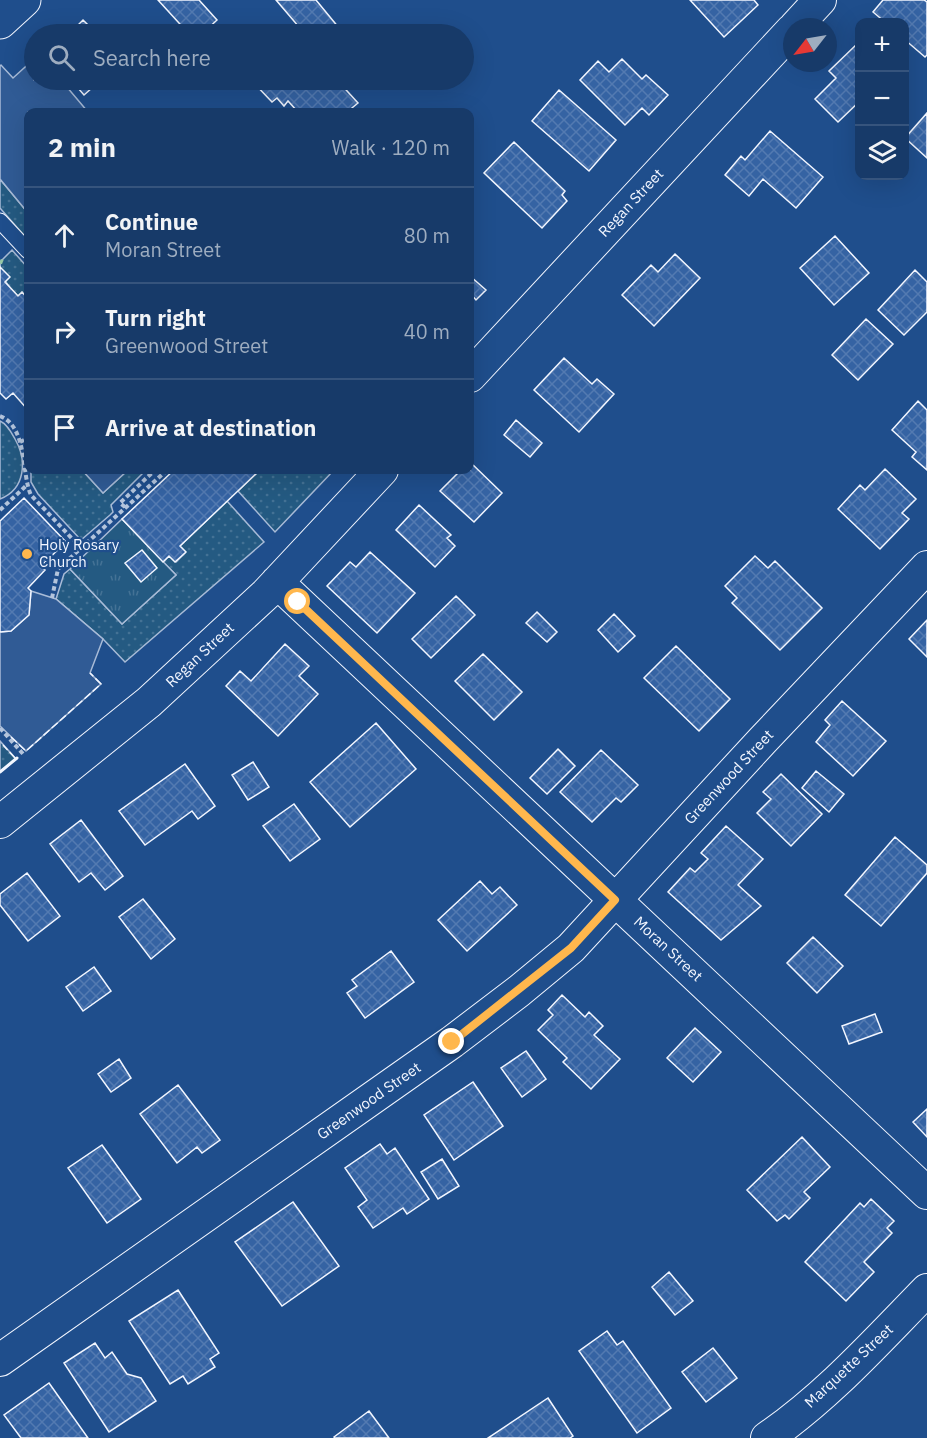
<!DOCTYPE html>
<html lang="en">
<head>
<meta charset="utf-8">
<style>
	body { margin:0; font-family:"IBM Plex Sans",sans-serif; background:#244571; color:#f1f3f6 }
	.controls { position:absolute; right:18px; top:18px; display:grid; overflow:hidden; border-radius:12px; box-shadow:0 6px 24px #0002 }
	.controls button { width:54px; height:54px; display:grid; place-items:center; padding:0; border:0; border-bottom:2px solid #36547d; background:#173a69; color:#f1f3f6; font:30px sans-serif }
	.compass { position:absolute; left:783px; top:18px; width:54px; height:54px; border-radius:50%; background:#173a69; box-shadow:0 6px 24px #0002; rotate:239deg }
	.stop { position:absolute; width:18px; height:18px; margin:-14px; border:4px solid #ffb74d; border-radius:50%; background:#fff }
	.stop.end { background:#ffb74d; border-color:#fff; box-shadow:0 2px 6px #0008 }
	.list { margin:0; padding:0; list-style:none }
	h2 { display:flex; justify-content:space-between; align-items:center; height:78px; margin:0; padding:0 24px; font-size:26px }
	h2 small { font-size:20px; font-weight:400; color:#9eadc0 }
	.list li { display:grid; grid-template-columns:39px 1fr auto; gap:18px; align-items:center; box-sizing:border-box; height:96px; padding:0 24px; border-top:2px solid #36547d }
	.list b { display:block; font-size:22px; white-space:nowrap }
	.list p { margin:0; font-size:20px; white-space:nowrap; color:#9eadc0 }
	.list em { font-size:20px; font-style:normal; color:#9eadc0 }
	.icon { flex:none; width:33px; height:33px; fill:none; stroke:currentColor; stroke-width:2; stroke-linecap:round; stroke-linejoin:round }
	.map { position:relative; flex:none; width:927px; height:1438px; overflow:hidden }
	.search { position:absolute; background:#173a69; box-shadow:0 6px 24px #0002; left:24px; top:24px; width:450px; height:66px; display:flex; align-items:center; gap:15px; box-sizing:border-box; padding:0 21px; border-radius:33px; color:#9eadc0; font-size:22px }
	.panel { position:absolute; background:#173a69; box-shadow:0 6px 24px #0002; left:24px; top:108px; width:450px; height:366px; border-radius:12px }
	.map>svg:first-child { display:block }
	.grass { fill:url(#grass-dots); stroke:#a8bbd7; stroke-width:1.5 }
	.park { fill:url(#park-tufts); stroke:#a8bbd7; stroke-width:1.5 }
	.parking { fill:#305b95; stroke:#a8bbd7; stroke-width:1.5 }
	.building { fill:url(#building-cross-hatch); stroke:#f2f6ff; stroke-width:1.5 }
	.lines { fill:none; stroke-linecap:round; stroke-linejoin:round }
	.lane-casing { stroke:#f2f6ff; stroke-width:17 }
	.street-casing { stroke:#f2f6ff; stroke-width:34 }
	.secondary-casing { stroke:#f2f6ff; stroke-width:35 }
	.path { stroke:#b3c4dc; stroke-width:4; stroke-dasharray:4.5 3; stroke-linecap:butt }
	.lane { stroke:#1f4e8c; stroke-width:15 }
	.street { stroke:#1f4e8c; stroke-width:32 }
	.secondary { stroke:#1f4e8c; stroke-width:33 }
	.hedge { stroke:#97c8a6; stroke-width:4.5; stroke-dasharray:3 4.5; stroke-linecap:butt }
	.fence { stroke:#f2f6ff; stroke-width:1.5; stroke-dasharray:8 3; stroke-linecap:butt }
	.wall { stroke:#f2f6ff; stroke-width:3 }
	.route { stroke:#ffb74d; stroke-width:8 }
	.poi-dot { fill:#ffb74d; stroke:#1f4e8c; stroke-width:2 }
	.labels { text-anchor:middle; stroke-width:4.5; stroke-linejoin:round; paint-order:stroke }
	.street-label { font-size:15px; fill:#f2f6ff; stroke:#1f4e8c }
	.poi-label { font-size:15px; fill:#f2f6ff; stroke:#1f4e8c; text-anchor:start }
</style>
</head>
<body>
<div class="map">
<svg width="927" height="1438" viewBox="0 0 927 1438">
	<defs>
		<pattern id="grass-dots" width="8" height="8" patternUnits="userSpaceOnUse" patternTransform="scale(1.5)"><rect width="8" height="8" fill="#245a82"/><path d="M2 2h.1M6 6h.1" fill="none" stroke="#447295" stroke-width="1.8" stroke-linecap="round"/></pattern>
		<pattern id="park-tufts" width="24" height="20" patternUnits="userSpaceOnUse" patternTransform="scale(1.5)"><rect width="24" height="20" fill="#245a82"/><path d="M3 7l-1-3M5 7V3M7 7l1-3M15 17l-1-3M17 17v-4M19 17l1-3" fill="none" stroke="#447295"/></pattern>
		<pattern id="building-cross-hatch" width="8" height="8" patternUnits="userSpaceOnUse" patternTransform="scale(1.5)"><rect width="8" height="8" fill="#3563a3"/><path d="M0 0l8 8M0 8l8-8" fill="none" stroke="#537ab1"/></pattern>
	</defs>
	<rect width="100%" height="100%" fill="#1f4e8c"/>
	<!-- grass -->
	<path class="grass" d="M0 179 28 213V240L0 208Z
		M12 250 28 268V299L22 292 18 296C8 286 0 277 0 262Z
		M0 421C7 424 11 432 15 439 27 460 26 489 0 499Z
		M31 470H82L103 493 128 470H146L111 505 113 512 110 515 81 540 38 494 31 482Z
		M260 470H334L275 532 238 491Z
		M227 501 264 542 125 662 103 639 56 599 64 574 70 569 122 624 176 575 163 562 169 556 176 562 185 553 180 546Z
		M0 741 16 759 0 772Z"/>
	<!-- park -->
	<path class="park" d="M122 519 176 575 122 624 70 569Z"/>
	<!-- parking -->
	<path class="parking" d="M34 59V80H61L88 112H28V213L0 179V66L1 65 13 78Z
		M82 470H128L103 493Z
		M31 591 56 599 103 639 90 673 101 684 26 751 0 726V632L11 631 29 615Z"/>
	<!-- building -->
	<path class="building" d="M158 0H199L217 20 202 34H189Z
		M276 0H316L344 34H305Z
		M690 0H754L758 5 724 37Z
		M883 0H924L927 2V55L925 57 904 39V22H885L873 12Z
		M83 20 91 28 85 34H76L73 30Z
		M117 28 123 34H110Z
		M857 44 860 47V101L838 122 815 99 836 78 829 71Z
		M622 59 642 79 646 75 668 95 649 115 642 108 625 125 580 80 598 61 609 72Z
		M71 80H101L84 95Z
		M251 80H337L358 103 347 112H298L288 101 284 106 277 98 272 102Z
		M559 90 616 140 589 171 532 121Z
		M927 113V158L905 138Z
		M770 131 823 177 796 208 763 179 749 196 725 175 741 156 745 160Z
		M514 142 565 191 562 195 567 201 542 228 484 173Z
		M835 236 869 273 834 305 800 268Z
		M675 254 700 278 654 326 622 295 651 265 658 272Z
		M0 267 10 277 5 282 18 296 22 292 28 299V410L13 393 6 399 0 393Z
		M915 270 927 282V312L904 335 878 310Z
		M470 276 486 290 476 300 470 293Z
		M866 319 893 344 858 380 832 355Z
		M564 358 592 384 597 379 614 394 579 432 534 390Z
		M918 401 927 410V470L912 457 916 452 892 430Z
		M516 420 542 443 530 457 504 435Z
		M470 462 502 493 474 522 440 491 461 470H470Z
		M885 469 916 499 902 513 909 519 880 549 838 509 860 485 865 490Z
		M174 470H260L180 546 186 552 175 562 169 556 163 562 122 519Z
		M24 498 66 542 41 566 45 570 28 588 31 591 29 615 11 631 0 632V521Z
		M419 505 451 535 447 538 455 546 435 567 396 530Z
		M142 550 157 568 141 582 125 563Z
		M370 552 415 593 377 633 327 586 350 562 356 567Z
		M755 556 768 568 775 561 822 608 780 650 732 603 737 598 725 586Z
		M456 596 475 615 431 658 412 639Z
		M537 612 557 632 547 642 526 623Z
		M614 614 635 636 618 652 598 630Z
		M927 620V657L909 639Z
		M285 644 309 666 299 676 318 694 278 736 226 686 240 671 251 681Z
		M676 646 730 699 699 731 644 678Z
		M483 654 522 692 494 720 455 681Z
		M842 701 886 741 853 776 816 742 830 725 825 720Z
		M376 723 416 769 350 827 310 782Z
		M558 749 575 766 547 794 530 778Z
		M601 750 638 785 621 802 616 798 592 822 560 792Z
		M253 762 269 787 248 800 232 775Z
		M185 764 215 806 198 819 192 811 145 845 119 811Z
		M816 771 844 794 829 812 802 788Z
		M781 774 822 814 791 846 757 813 771 799 763 792Z
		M294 804 320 839 290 861 263 826Z
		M81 820 123 876 105 890 91 873 79 882 50 844Z
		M726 826 763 859 738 885 761 906 721 940 668 892 690 868 695 872 708 859 701 853Z
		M895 837 927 865V873L881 926 845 895Z
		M27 873 60 916 28 941 0 905V894Z
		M480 881 492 894 500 887 517 905 467 951 438 920Z
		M143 899 175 939 151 959 119 917Z
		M813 937 843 966 817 993 787 963Z
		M391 951 414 982 365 1018 347 993 357 986 352 980Z
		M94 967 111 991 83 1011 66 987Z
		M562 995 585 1017 589 1012 603 1026 594 1035 620 1059 591 1089 563 1062 567 1058 538 1030 553 1015 548 1010Z
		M875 1014 882 1032 849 1044 842 1026Z
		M695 1028 721 1052 693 1082 667 1058Z
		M526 1051 546 1079 522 1097 501 1068Z
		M119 1059 131 1078 111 1092 98 1074Z
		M473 1082 503 1126 454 1160 424 1115Z
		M178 1085 220 1140 202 1153 197 1147 177 1163 140 1114Z
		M927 1109V1137L913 1122Z
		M802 1137 830 1167 804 1192 810 1198 789 1219 785 1215 777 1221 747 1190Z
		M380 1144 387 1154 395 1148 429 1199 407 1214 403 1208 373 1228 358 1207 367 1200 345 1168Z
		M102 1145 141 1199 107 1223 68 1168Z
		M442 1159 459 1186 438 1199 421 1172Z
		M871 1199 894 1221 887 1228 892 1233 864 1262 874 1272 846 1301 805 1262 860 1203 864 1207Z
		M293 1202 339 1266 282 1306 235 1242Z
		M669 1272 693 1301 675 1315 652 1287Z
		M178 1290 219 1353 210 1359 215 1367 188 1384 183 1376 170 1384 129 1321Z
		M607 1331 617 1345 623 1341 671 1408 637 1433 579 1351Z
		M95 1343 105 1358 112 1352 127 1374 141 1378 156 1401 109 1432 64 1363Z
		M713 1348 737 1378 706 1402 682 1372Z
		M49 1383 88 1438H21L4 1415Z
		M548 1398 573 1436 570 1438H488Z
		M369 1411 389 1438H335L334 1437Z"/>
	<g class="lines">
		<defs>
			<path id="lane" d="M0 221 28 251"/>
			<path id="street" d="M795 27 820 0
				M470 376 792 30
				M277 582 927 1193
				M0 822 149 702 266 594 382 470
				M0 1360 452 1042 519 991 571 948 762 741 927 567
				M767 1438C827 1397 876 1342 927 1290"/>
			<path id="secondary" d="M0 22 24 0"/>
		</defs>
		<!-- lane casing -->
		<use href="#lane" class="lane-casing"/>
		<!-- street casing -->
		<use href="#street" class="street-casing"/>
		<!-- secondary casing -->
		<use href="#secondary" class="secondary-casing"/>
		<!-- path -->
		<path class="path" d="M0 416C28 427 21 474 31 495L80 547
			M20 442 28 438
			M125 507 120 503 155 470
			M0 510 27 485
			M52 598 58 569 167 470
			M0 728 24 755"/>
		<!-- lane -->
		<use href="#lane" class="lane"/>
		<!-- street -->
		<use href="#street" class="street"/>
		<!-- secondary -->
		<use href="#secondary" class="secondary"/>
		<!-- hedge -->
		<path class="hedge" d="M0 261 5 263"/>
		<!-- fence -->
		<path class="fence" d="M11 737 26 751 101 684 90 673
			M0 772 16 759 3 745"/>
		<!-- wall -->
		<path class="wall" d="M0 772 17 758"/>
	</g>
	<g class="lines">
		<!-- route -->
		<path class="route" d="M298 602 615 900 571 948 452 1042"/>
	</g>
	<!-- markers -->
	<circle class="poi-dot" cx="27" cy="554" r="6"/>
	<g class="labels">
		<!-- street labels -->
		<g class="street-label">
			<text transform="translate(631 203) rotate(-47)" y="5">Regan Street</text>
			<text transform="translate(200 655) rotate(-43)" y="5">Regan Street</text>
			<text transform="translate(729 777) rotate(-47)" y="5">Greenwood Street</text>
			<text transform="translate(668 949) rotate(43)" y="5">Moran Street</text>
			<text transform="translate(369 1101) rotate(-35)" y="5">Greenwood Street</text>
			<text transform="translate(849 1366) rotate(-43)" y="5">Marquette Street</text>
		</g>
		<!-- poi labels -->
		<g class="poi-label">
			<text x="39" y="550">Holy Rosary<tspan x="39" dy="17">Church</tspan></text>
		</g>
	</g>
</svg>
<div class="controls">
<button>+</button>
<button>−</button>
<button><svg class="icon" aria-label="layers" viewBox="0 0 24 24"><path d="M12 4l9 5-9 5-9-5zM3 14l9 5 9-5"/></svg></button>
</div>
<svg class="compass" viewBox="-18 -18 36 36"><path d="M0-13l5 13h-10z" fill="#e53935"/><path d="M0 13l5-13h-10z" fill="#9eadc0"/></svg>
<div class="stop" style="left:298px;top:602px"></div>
<div class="stop end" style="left:452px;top:1042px"></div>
<div class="search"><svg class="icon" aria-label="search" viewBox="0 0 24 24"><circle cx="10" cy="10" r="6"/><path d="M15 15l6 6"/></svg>Search here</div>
<section class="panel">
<h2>2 min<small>Walk · 120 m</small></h2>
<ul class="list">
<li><svg class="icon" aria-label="ahead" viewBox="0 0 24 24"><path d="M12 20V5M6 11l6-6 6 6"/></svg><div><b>Continue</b><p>Moran Street</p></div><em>80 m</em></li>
<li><svg class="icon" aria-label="right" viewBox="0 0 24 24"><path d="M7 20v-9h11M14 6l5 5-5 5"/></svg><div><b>Turn right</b><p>Greenwood Street</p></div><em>40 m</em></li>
<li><svg class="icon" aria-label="arrive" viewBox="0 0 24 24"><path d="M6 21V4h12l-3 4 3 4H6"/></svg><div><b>Arrive at destination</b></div></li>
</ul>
</section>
</div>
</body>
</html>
